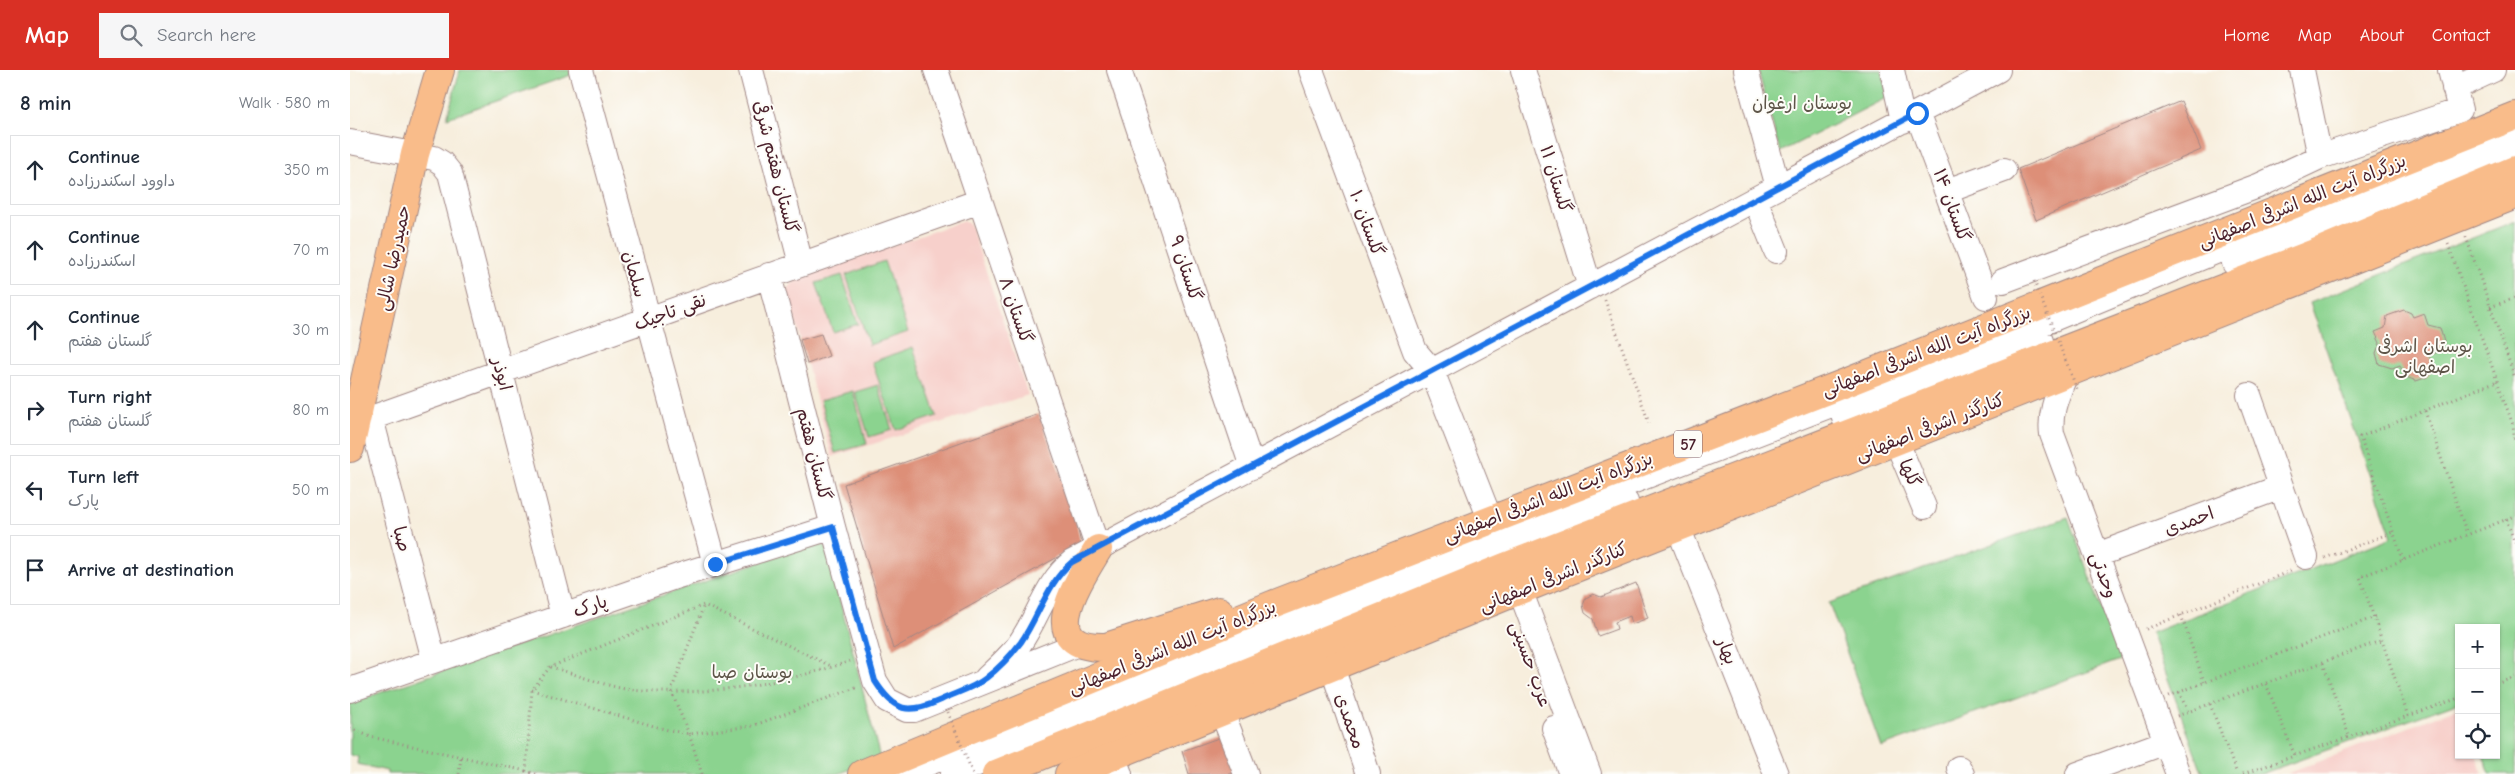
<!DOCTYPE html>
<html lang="en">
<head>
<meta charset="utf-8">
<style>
	body { margin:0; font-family:"Comic Neue","Playpen Sans Arabic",sans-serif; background:#f6f6f7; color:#1f2937 }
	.controls { position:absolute; right:15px; bottom:15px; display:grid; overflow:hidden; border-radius:0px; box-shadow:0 1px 4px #0004 }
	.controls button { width:45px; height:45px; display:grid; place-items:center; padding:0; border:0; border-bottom:1px solid #e0e1e3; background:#fff; color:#1f2937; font:25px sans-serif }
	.stop { position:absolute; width:15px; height:15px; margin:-11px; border:4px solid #1a73e8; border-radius:50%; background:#fff }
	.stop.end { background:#1a73e8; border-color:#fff; box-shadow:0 1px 5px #0008 }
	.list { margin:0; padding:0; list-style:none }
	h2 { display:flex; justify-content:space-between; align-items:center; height:65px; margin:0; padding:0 20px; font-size:21px }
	h2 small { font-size:16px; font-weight:400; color:#747a83 }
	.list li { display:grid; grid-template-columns:32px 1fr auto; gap:15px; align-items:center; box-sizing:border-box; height:70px; margin:0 10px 10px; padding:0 10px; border:1px solid #e0e1e3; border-radius:0px }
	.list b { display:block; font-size:19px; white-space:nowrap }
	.list p { margin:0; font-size:16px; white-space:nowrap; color:#747a83 }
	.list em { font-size:16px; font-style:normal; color:#747a83 }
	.icon { flex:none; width:28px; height:28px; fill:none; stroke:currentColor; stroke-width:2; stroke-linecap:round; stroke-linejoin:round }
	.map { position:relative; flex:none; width:2165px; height:704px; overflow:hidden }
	header { display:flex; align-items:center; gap:30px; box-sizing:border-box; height:70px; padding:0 25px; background:#d93025; color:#fff }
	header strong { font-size:24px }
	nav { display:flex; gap:28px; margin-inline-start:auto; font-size:18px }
	.search { width:350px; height:45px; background:#f6f6f7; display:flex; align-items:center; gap:12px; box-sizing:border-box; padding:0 18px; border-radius:0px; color:#747a83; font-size:19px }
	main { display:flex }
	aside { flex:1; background:#fff }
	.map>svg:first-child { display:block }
	.built { fill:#f7d0cb }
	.green { fill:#8bd38f; stroke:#6a795d }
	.building { fill:#dd8f78 }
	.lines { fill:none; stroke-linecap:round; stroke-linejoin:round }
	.minor-casing { stroke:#a08684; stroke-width:26 }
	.major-casing { stroke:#a08684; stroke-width:30 }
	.highway-casing { stroke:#a08684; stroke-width:30 }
	.path { stroke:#a08684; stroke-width:3; stroke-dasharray:1 4; stroke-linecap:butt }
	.minor { stroke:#fff; stroke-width:24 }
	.major { stroke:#f9bc8a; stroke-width:28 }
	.highway { stroke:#f9bc8a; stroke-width:28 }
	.path-bridge { stroke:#a08684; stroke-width:3; stroke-dasharray:1 4; stroke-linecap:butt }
	.route { stroke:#1a73e8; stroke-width:6 }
	.labels { text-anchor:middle; stroke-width:4; stroke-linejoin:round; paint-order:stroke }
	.shield { fill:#fdfcf7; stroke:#806168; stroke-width:1 }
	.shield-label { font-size:16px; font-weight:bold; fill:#4a1f2b }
	.park-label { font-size:18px; fill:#5e5549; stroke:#fdfcf7 }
	.street-label { font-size:18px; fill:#4a1f2b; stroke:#fdfcf7 }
</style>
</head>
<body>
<header>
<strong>Map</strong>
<div class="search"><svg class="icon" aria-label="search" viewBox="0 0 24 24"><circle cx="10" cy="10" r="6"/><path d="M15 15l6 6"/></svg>Search here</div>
<nav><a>Home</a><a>Map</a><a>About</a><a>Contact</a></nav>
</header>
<main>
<aside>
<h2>8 min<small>Walk · 580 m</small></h2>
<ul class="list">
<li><svg class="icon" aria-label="ahead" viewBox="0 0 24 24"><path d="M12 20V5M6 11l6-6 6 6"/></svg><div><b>Continue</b><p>داوود اسکندرزاده</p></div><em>350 m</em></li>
<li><svg class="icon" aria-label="ahead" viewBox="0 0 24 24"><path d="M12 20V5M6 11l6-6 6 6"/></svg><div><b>Continue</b><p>اسکندرزاده</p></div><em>70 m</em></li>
<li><svg class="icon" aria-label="ahead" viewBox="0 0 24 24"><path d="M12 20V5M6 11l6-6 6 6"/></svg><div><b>Continue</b><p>گلستان هفتم</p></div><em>30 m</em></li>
<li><svg class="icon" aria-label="right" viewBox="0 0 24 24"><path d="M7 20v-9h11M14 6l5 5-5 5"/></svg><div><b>Turn right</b><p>گلستان هفتم</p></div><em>80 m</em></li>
<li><svg class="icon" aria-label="left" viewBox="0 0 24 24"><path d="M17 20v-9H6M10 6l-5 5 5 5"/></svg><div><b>Turn left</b><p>پارک</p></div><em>50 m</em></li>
<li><svg class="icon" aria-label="arrive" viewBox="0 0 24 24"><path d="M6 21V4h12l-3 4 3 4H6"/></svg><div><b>Arrive at destination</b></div></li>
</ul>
</aside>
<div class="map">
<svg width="2165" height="704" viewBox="0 0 2165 704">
	<rect width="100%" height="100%" fill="#fdfcf7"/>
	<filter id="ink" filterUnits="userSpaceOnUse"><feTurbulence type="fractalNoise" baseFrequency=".02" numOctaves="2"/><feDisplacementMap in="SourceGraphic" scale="10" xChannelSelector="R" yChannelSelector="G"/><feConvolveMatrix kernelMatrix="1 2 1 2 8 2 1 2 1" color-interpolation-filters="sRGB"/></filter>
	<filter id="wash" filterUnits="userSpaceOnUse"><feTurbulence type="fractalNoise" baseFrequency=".0096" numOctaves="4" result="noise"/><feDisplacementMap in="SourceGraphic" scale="20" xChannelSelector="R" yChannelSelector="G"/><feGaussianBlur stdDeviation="1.12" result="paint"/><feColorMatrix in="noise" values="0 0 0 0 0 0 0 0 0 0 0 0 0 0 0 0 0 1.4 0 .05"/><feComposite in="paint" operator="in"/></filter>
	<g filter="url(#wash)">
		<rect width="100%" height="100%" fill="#f7eedd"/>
		<!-- built -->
		<path class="built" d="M612 151 620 154 678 325 482 387 437 219 446 210Z
			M2108 638 2109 685H2126L2133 704H1937Z"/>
		<!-- green -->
		<path class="green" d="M110 0H219L221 5 97 48Z
			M1408 0H1532L1538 27 1430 82Z
			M2165 151V704H2140L2133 685H2146V558H2109V632L1911 704H1853L1801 563 2042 467 1960 233Z
			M534 191 558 262 519 275 496 205Z
			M492 205 508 254 483 262 466 213Z
			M563 277 587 346 546 360 522 292Z
			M528 315 542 360 519 367 505 322Z
			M503 321 517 374 485 383 470 330Z
			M1718 447 1770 590 1531 677 1479 533Z
			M465 473 476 476 530 688 488 704H37V701L7 694 8 687 0 685V633Z"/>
		<g id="blocks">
			<!-- building -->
			<path class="building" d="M1831 31 1851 80 1686 150 1668 99Z
				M2054 240 2061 243 2063 247 2074 243 2078 255 2090 258 2094 272 2086 283 2079 285 2083 296 2078 307 2066 311 2054 306 2050 295 2042 298 2029 294 2026 283 2030 273 2025 262 2035 258 2037 246Z
				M471 264 479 286 457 294 450 270Z
				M689 344 723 437 731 474 543 579 494 414Z
				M1286 513 1298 548 1282 554 1280 546 1265 552 1267 559 1248 566 1243 549 1235 543 1233 535 1236 528 1243 524 1251 527Z
				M874 666 887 704H839L832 681Z"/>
		</g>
	</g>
	<g filter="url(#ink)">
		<use href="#blocks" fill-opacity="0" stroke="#a08684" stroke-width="1"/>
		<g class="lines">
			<defs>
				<path id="minor" d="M231 0 365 494
					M401 0 451 194
					M586 0 748 479
					M769 0 902 397
					M961 0 1065 281 1082 301 1140 449
					M1173 0 1240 217
					M1396 0 1428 117
					M1542 0 1553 51
					M1952 0 1970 87
					M2104 18 2143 0
					M1567 43 1636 227
					M0 72 84 88 92 93 100 103 213 546
					M1597 121 1654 100
					M1405 129 1426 181
					M1884 193 2165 81
					M419 205 483 457 525 611 537 630 557 640H564L728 574
					M1653 211 1908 116 1970 87 2110 40 2100 0
					M1716 304C1708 324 1699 342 1702 364L1828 704
					M1899 325 1956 487
					M8 347 21 348 630 131
					M21 348 84 590
					M1494 348 1691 271
					M1546 370 1574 437
					M1328 457 1426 704
					M1747 485 1931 417
					M1159 504 1170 520 1239 704
					M982 597 1018 704
					M636 609C647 598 661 586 670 573 689 546 696 513 722 492L1648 0
					M0 620 328 506 483 457
					M872 642 896 704
					M1204 658 1221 704
					M763 686 770 704
					M1609 698 1612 704
					M552 704 1147 464 1691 254 2025 116 2165 63
					M603 704 871 593 1276 432
					M1728 704 1816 672"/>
				<path id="major" d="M0 378 65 84 90 0
					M719 704 1170 520 2165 125"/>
				<path id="highway" d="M748 479C728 512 683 579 756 577L869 541
					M512 704 922 535 1503 310 2165 46
					M646 704 1155 497 1975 179 2165 100"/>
			</defs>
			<!-- minor casing -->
			<use href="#minor" class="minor-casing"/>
			<!-- major casing -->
			<use href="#major" class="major-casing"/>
			<!-- highway casing -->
			<use href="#highway" class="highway-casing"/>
			<!-- path -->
			<path class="path" d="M2116 167 2165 308
				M2098 174 2163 355 2165 372
				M1255 230 1299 353
				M2140 237 2165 228
				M2075 341 2117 464
				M2156 449 2165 473
				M1975 488 2043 462
				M2053 490 2010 367 2147 311
				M1831 545 1854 612
				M1796 559 1943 500
				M1973 593 1999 666
				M201 597C226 604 257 617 282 620 348 628 438 613 500 591
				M1916 614 1945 686
				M2146 614 2165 607
				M182 620 314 659 339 664
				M1829 622 1838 642
				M1819 626 2025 547
				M1860 634 1887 704
				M1827 646 2033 570
				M2058 646 2010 507 2165 446
				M0 658 21 667 176 701V704
				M339 664 321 621 354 535
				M109 704 111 687
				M186 704 176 701 182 620 200 597 354 535 483 597
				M352 704 339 664 402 656 508 617
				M1893 704 2109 628"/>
			<!-- minor -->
			<use href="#minor" class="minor"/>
			<!-- major -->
			<use href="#major" class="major"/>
			<!-- highway -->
			<use href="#highway" class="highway"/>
			<!-- path-bridge -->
			<path class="path-bridge" d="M1684 211 1727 319
				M598 642 623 704"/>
		</g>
	</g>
	<g class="lines" filter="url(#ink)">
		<!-- route -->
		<path class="route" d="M365 494 483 457 525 611C545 642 557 645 591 630 605 623 624 618 636 608 648 599 662 584 671 572 689 546 697 513 722 492L1567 43"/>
	</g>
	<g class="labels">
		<!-- shield labels -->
		<rect class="shield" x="1324" y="360.5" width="28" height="27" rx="4"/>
		<g class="shield-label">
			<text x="1338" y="380">57</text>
		</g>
		<!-- park labels -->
		<g class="park-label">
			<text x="1452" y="39">بوستان ارغوان</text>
			<text x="2075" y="282">بوستان اشرفی<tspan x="2075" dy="21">اصفهانی</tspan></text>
			<text x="402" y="608">بوستان صبا</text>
		</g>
		<!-- street labels -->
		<g class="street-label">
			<text transform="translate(426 97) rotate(76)" y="6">گلستان هفتم شرقی</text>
			<text transform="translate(1206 109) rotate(73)" y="6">گلستان ۱۱</text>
			<text transform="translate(1952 131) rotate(-22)" y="6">بزرگراه آیت الله اشرفی اصفهانی</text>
			<text transform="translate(1602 135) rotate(70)" y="6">گلستان ۱۴</text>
			<text transform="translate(1017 153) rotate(70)" y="6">گلستان ۱۰</text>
			<text transform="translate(43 188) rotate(-78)" y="6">حمیدرضا شالی</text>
			<text transform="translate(836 198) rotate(72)" y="6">گلستان ۹</text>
			<text transform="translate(285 204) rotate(75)" y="6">سلمان</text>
			<text transform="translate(666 240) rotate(71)" y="6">گلستان ٨</text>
			<text transform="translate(320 242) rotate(-20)" y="6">نقی تاجیک</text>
			<text transform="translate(1576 281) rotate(-21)" y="6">بزرگراه آیت الله اشرفی اصفهانی</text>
			<text transform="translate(152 304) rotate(76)" y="6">ابوذر</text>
			<text transform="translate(1580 357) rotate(-21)" y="6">کنارگذر اشرفی اصفهانی</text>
			<text transform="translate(464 384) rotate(76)" y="6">گلستان هفتم</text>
			<text transform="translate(1560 403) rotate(67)" y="6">گلها</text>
			<text transform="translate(1198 427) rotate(-21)" y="6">بزرگراه آیت الله اشرفی اصفهانی</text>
			<text transform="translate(1839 451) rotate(-20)" y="6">احمدی</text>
			<text transform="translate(52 469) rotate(75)" y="6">صبا</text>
			<text transform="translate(1754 505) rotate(70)" y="6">وحدتی</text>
			<text transform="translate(1203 507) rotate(-22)" y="6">کنارگذر اشرفی اصفهانی</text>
			<text transform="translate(240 536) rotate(-19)" y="6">پارک</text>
			<text transform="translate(822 577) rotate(-22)" y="6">بزرگراه آیت الله اشرفی اصفهانی</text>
			<text transform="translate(1377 581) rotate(68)" y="6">بهار</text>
			<text transform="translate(1181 594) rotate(70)" y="6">عرب حسینی</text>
			<text transform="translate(1000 651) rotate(71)" y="6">محمدی</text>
		</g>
	</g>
</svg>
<div class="controls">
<button>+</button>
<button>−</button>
<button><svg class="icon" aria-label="locate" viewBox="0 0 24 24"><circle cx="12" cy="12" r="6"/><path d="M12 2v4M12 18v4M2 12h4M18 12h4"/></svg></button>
</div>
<div class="stop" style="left:1567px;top:43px"></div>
<div class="stop end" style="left:365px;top:494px"></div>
</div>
</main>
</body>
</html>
